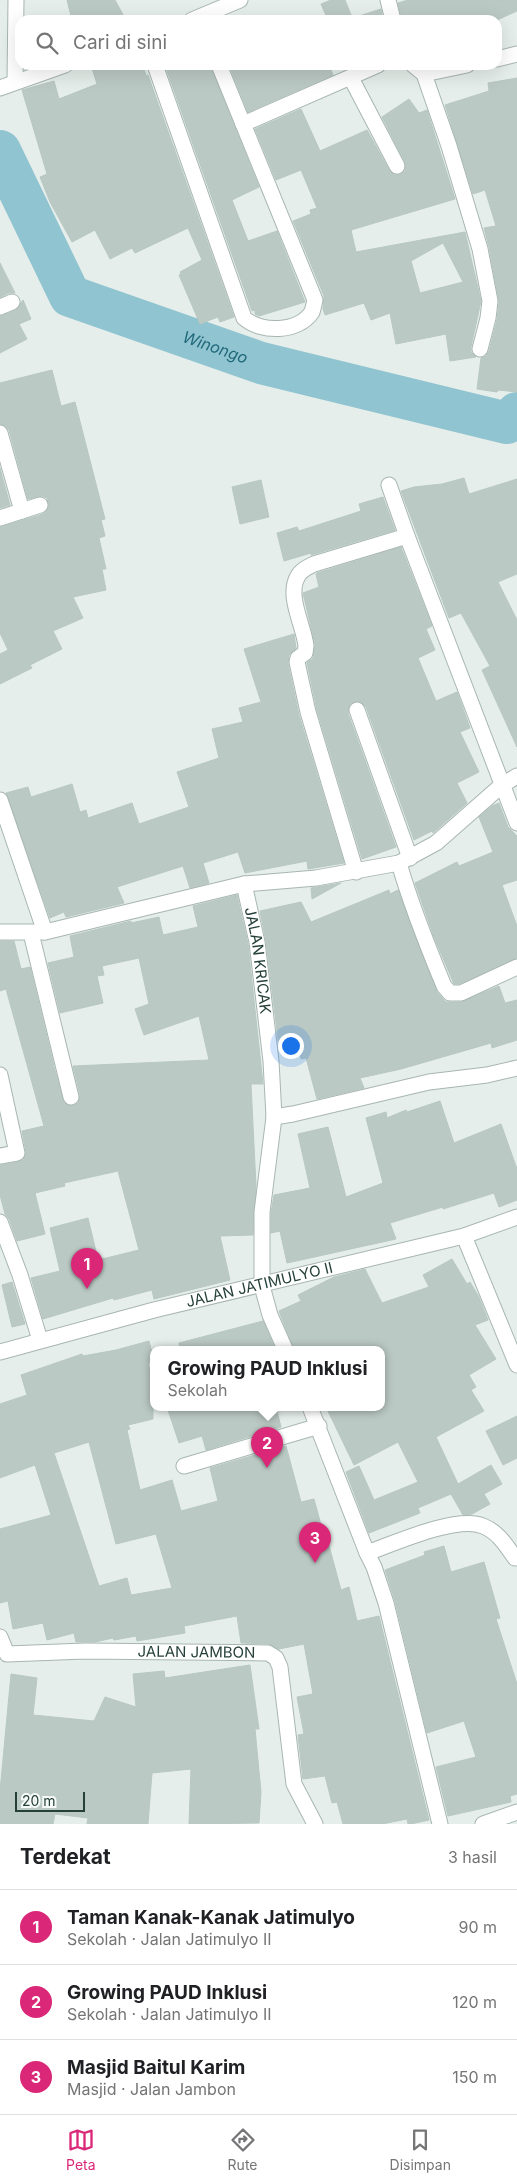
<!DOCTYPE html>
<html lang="id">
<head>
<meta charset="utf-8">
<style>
	body { margin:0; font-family:Inter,sans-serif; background:#f6f6f6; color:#202124 }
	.scale { position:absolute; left:15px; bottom:12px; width:70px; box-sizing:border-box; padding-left:5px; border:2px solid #254039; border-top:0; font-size:14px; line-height:18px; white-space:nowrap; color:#254039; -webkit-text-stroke:4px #f6faf8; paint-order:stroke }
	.you { position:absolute; left:290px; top:1045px; width:18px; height:18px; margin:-12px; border:4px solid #fff; border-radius:50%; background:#1a73e8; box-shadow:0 0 0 8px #1a73e833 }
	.badge { display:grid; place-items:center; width:32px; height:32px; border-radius:50%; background:#db2777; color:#fff; font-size:16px; font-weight:700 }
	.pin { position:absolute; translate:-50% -41px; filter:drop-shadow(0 1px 2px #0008) }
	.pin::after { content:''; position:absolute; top:26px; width:18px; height:15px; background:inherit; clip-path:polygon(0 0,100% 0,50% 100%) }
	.popup { position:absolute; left:150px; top:1346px; width:235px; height:65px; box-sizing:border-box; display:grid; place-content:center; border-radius:10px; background:#fff; filter:drop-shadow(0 1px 4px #0005); font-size:16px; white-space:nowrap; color:#757577 }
	.popup b { font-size:19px; color:#202124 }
	.popup::after { content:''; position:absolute; left:50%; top:100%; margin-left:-10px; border:10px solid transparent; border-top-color:#fff }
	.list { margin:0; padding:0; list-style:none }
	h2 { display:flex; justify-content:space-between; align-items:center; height:65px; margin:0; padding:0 20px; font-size:21px }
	h2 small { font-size:16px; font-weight:400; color:#757577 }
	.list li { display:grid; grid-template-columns:32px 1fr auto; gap:15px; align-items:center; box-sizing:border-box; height:75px; padding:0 20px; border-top:1px solid #e0e0e0 }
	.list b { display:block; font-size:19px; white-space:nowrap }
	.list p { margin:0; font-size:16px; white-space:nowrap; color:#757577 }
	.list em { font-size:16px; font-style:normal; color:#757577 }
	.icon { flex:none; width:28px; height:28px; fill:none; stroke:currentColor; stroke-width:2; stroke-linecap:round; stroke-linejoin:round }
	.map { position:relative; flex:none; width:517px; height:1824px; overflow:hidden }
	.search { position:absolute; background:#fff; box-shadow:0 5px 20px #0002; left:15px; right:15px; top:15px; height:55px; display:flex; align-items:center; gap:12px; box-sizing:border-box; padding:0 18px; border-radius:15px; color:#757577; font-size:19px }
	.sheet { height:290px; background:#fff }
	nav { display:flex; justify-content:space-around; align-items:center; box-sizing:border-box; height:70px; border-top:1px solid #e0e0e0; background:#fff; font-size:14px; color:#757577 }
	nav a { display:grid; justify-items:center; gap:2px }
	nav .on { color:#db2777 }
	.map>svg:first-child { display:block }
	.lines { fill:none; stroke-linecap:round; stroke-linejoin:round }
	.river { stroke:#90c4d0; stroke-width:42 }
	.building { fill:#bbc9c4; stroke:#b8c8c2; fill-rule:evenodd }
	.minor-casing { stroke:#a8b6b1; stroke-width:17 }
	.minor { stroke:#fff; stroke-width:15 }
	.labels { text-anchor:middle; stroke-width:4; stroke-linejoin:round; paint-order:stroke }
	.street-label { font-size:15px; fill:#254039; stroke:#f6faf8 }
	.water-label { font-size:16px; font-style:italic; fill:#20687a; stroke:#f6faf8 }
</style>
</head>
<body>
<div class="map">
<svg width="517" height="1824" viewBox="0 0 517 1824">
	<rect width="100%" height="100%" fill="#e5eeea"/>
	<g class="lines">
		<!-- river -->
		<path class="river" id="s1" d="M0 151 70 296 261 363 507 423 517 413"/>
	</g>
	<!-- building -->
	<path class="building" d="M67 0H115L126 20H72Z
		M331 0H345L353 20H328L321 4Z
		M408 0H517V11L497 20H402L398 3Z
		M381 9 383 20H359V16Z
		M91 65H143L146 76 148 75 234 317 220 322 218 317 200 324 179 275 181 274 180 272 202 260 188 228 135 253 132 248 110 259 95 230 72 242 50 202 40 177 47 174 22 90 54 81 59 99 97 84Z
		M175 65H210L259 187 232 200 248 241 277 231 305 302 259 316 255 314V310L252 311 166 68Z
		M229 65H329L333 75 248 112Z
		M517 78V392L498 390 497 392 477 389 481 358 486 356 489 351 497 320 499 302 489 247 484 228 496 226 485 190 473 194 445 105 489 91 488 83Z
		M409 99 419 113 427 110 455 199 351 230 356 252 465 232 481 301 471 347V352L476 357 450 361 446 334 396 344 390 313 371 320 364 303 325 315 323 309 324 296 293 221 311 214 310 210 317 208 301 170 276 180 255 129 301 109 320 151 367 130 389 170 397 175 405 171V162L382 117ZM443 243 463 282 420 293 411 261Z
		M0 263 15 293H9L0 297Z
		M23 300 31 319 19 324 27 339 0 353V316L16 310Z
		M52 370 61 406 75 402 105 519 101 520 105 536 99 538 106 569H102L106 590 73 597 83 618 53 631 62 649 30 665 32 668 0 684V654L8 650 0 633V527L43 514 49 506 47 498 42 496 28 499 9 430 6 426 0 424V383Z
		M0 468 10 505 0 508Z
		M464 478 469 494 517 479V574L498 582 517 620V747L482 670 490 666 461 613 449 618 401 491 414 487 442 484Z
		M261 480 269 517 240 524 232 487Z
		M383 497 395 530 311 555V553L284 561 277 533 297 527 299 531 361 511 359 504Z
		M401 547 432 626 426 629 435 650 418 658 436 701 457 692 470 728 460 732 479 772 457 783 467 803 433 833 432 831 414 840 366 707 359 701 350 704 348 713 396 847 362 859 317 710 307 663 313 658 315 644 303 593 319 587 316 574 317 573Z
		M294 634 296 648 289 655 288 664 299 715 344 863 308 869 307 861 245 873 238 852 203 863 209 883 190 888 183 866 117 887 124 903 66 917 64 912 50 918 6 793 28 787 31 797 72 784 80 812 86 810 88 818 132 803 139 824 189 807 177 772 219 758 212 729 243 722 239 708 261 702 244 649Z
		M499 803 508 827 517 836V880L502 885 517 926V958L459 984H454L434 937 415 883 457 862 459 866 493 852 479 817 492 806Z
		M341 883 312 899 311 888Z
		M389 890 390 894 398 890 437 992 446 1002H461L499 986 505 1003 517 1000V1040L492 1048 491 1043 401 1069 360 1078 364 1088 317 1099 306 1058 301 1059 297 1043 279 1047 266 941 260 911 301 902 311 922Z
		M237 895 248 944 263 1084H251L256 1186 253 1235 220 1236 230 1280 154 1299 152 1290 114 1300 113 1298 43 1319 31 1278 60 1271 50 1228 88 1218 98 1260 139 1250 118 1171 64 1183 65 1186 35 1193 45 1234 17 1241 9 1219 5 1214 0 1195V1165L23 1160 26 1152 22 1131 44 1126 6 989 0 991V941H14L21 969 30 967 54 1066 51 1067H54L64 1103 73 1106 78 1103 80 1095 73 1066 209 1060 199 1016 144 1035 135 1009 149 1004 139 958 102 966 104 975 97 976 103 1003 60 1013 48 963 74 957 70 936 131 921V923L159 917 163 935 198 927 193 906Z
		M440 1101 454 1143 501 1124 517 1169V1200L499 1207 494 1193 443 1209V1207L390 1223 396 1239 287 1263 280 1231 271 1233V1213L274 1195 310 1188 298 1134 328 1127 346 1197 383 1183 366 1118 386 1112 387 1118 406 1110 407 1112Z
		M452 1259 467 1284 470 1282 479 1297 488 1320 475 1325 496 1359 469 1375 476 1387 471 1390 484 1411 436 1437 458 1484 491 1465 502 1484 484 1494 490 1504 472 1514 463 1515 451 1494 418 1508 420 1513 369 1533 346 1472 359 1466 374 1500 418 1482 398 1442 354 1465 326 1407H381V1349H294L279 1311 301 1301 298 1295 334 1277 365 1269 382 1303 429 1287 423 1275Z
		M12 1282 25 1324 12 1327 2 1285Z
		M263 1321 275 1349H180L179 1343Z
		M149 1341 153 1357V1362L148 1363 153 1382V1419L128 1425 130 1429 127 1430 140 1490 172 1480 181 1511 218 1501 210 1468 286 1446 301 1502 314 1499 326 1543 328 1542 341 1590 349 1587 357 1621 379 1616 429 1820 411 1824H408L407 1819 382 1824H343L337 1802 332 1803 325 1776 303 1779 298 1735 304 1734 297 1697 313 1694 304 1644 279 1649 268 1644 241 1643 237 1616 184 1626 185 1633 137 1641 136 1636 114 1640 113 1638 95 1642H76L74 1633 47 1640 43 1623 13 1629 8 1601 0 1603V1529L51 1515 35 1465 0 1478V1404L27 1395 21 1375 82 1354 83 1356 116 1350ZM89 1442 116 1544 156 1534 172 1588 131 1595 127 1578 99 1586 54 1453Z
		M167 1407H276L281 1427 206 1450 202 1436 179 1443Z
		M517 1416V1458L503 1465 486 1431Z
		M444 1546 451 1572 484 1562 500 1618 496 1619 517 1684V1794L510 1796 511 1802 448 1816 436 1767 476 1757 464 1721 427 1733 395 1601 385 1570 425 1555 424 1552Z
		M250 1665 259 1729H255L261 1792 259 1823 189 1824 191 1769 152 1773 148 1824H87L88 1818 55 1814 53 1824H0V1791L11 1674 37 1678 33 1715 94 1721 105 1697 136 1707 133 1674 164 1671 165 1678Z"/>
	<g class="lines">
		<defs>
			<g id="minor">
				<path d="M388 0 393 20"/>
				<path d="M192 20 240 0"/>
				<path d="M497 59 517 54"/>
				<path d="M155 65 244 318C261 333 298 333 312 312 313 309 314 304 315 300L219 65"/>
				<path d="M413 65 424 74 449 146 480 249 490 301 488 318 480 349"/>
				<path d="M424 74 467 65"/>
				<path d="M351 78 397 166"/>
				<path d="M15 82 16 0"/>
				<path d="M0 88 65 65"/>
				<path d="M243 124 378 65"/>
				<path d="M0 307 12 302"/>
				<path d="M0 433 22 511"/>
				<path d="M389 485 407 536 517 823"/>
				<path d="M0 518 40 505"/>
				<path d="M357 710 410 858"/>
				<path d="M0 800 45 932"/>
				<path d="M399 863C411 905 427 945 444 986L450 993H461L517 967"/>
				<path d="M356 872 308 712 297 662 298 658 305 653 306 646C304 626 286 595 298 576 301 570 308 567 314 564L407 536"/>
				<path id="s2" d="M244 884 257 942 271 1061 274 1117 262 1212V1286L270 1315 285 1349"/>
				<path d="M0 932H45L244 884 316 878 399 863 436 843 502 785 517 776"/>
				<path d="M31 933 71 1097"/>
				<path d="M0 1075 17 1153 0 1156"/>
				<path d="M274 1117 293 1114 429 1082 487 1075 517 1068"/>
				<path d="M0 1222 20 1275 40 1340"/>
				<path d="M464 1236 517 1365"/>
				<path id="s3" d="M0 1352 154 1310 464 1236 517 1217"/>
				<path d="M310 1407 367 1553C393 1544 456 1515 483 1526 498 1532 506 1545 515 1558H517"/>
				<path d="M184 1466 319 1426"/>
				<path d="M367 1553 374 1567 386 1603 440 1824"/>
				<path id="s4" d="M0 1637 7 1654 85 1651 268 1653 276 1658 280 1667 294 1784 315 1824"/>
				<path d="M483 1824 517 1812"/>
			</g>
		</defs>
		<!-- minor casing -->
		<use href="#minor" class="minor-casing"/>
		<!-- minor -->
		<use href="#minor" class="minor"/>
	</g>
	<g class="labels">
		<!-- street labels -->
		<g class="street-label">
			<text dy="5" stroke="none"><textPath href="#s2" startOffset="78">JALAN KRICAK</textPath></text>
			<text dy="5" stroke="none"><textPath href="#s3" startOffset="268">JALAN JATIMULYO II</textPath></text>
			<text dy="5" stroke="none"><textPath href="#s4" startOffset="208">JALAN JAMBON</textPath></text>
		</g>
		<!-- water labels -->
		<g class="water-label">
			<text dy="6" stroke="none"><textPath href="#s1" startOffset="315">Winongo</textPath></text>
		</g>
	</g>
</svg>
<div class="scale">20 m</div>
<div class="you"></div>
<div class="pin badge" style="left:87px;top:1289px">1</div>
<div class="pin badge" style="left:267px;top:1468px">2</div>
<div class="popup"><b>Growing PAUD Inklusi</b>Sekolah</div>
<div class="pin badge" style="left:315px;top:1563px">3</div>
<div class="search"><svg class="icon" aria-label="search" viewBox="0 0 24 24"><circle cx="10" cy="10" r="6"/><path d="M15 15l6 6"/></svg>Cari di sini</div>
</div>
<section class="sheet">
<h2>Terdekat<small>3 hasil</small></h2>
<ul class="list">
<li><span class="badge">1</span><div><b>Taman Kanak-Kanak Jatimulyo</b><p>Sekolah · Jalan Jatimulyo II</p></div><em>90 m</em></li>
<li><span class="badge">2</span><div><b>Growing PAUD Inklusi</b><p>Sekolah · Jalan Jatimulyo II</p></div><em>120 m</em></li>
<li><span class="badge">3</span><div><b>Masjid Baitul Karim</b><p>Masjid · Jalan Jambon</p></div><em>150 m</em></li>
</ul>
</section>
<nav>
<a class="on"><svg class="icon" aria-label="map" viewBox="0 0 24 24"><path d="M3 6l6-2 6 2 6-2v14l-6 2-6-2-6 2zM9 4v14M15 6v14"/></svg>Peta</a>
<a><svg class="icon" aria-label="directions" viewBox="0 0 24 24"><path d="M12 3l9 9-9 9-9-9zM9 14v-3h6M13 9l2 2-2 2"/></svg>Rute</a>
<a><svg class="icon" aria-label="saved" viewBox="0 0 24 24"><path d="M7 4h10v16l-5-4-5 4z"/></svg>Disimpan</a>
</nav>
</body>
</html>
